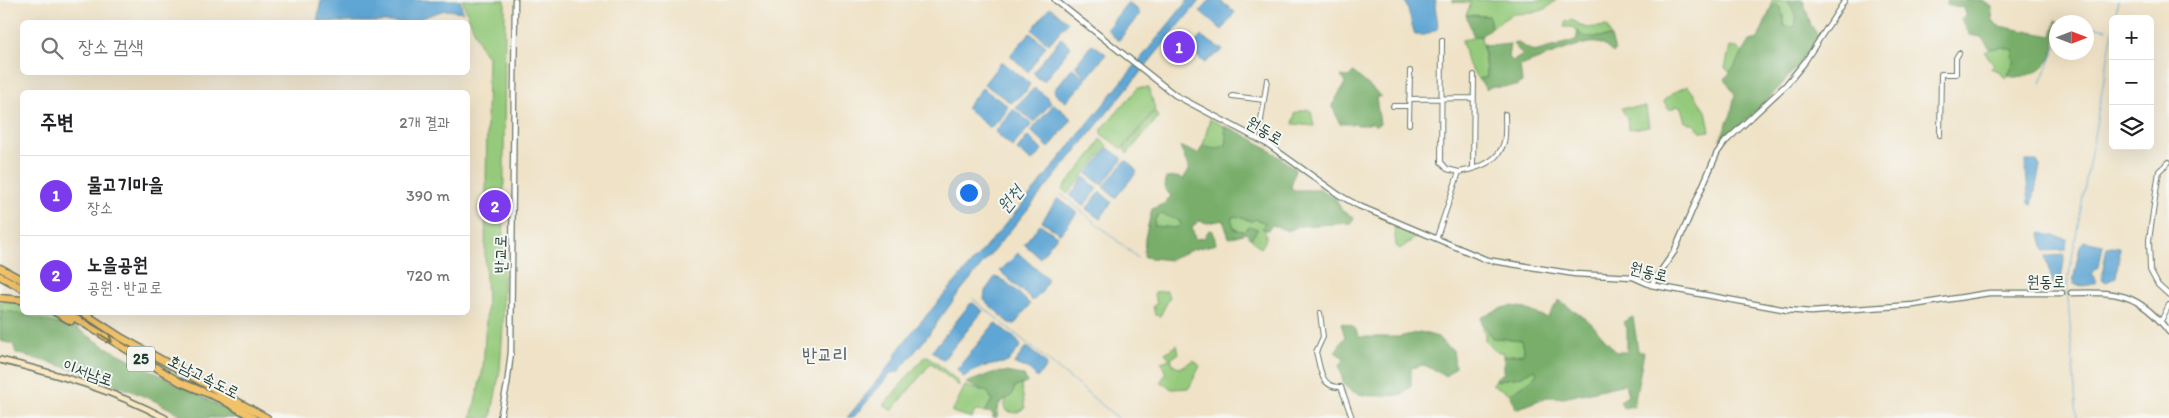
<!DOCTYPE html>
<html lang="ko">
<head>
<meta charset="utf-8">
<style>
	body { margin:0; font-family:Itim,"Poor Story",sans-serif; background:#f2f2f2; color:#202124 }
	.controls { position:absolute; right:15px; top:15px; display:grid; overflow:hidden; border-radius:8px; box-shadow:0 5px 20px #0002 }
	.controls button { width:45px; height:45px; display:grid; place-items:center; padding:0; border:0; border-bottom:1px solid #e0e0e0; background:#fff; color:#202124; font:25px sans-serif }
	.compass { position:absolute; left:2049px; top:15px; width:45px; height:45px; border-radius:50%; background:#fff; box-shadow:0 5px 20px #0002; rotate:90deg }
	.you { position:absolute; left:968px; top:192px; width:18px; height:18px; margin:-12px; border:4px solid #fff; border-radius:50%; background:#1a73e8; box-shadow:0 0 0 8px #1a73e833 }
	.badge { display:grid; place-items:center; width:32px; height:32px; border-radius:50%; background:#7c3aed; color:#fff; font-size:16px; font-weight:700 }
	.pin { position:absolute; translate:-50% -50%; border:2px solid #fff; box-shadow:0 1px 5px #0006 }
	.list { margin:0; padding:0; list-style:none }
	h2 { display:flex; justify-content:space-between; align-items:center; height:65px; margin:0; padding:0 20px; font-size:21px }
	h2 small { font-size:16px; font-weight:400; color:#757577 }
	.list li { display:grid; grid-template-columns:32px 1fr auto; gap:15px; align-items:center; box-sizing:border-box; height:80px; padding:0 20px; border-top:1px solid #e0e0e0 }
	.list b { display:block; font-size:19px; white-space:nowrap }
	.list p { margin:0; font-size:16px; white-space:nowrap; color:#757577 }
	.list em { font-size:16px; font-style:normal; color:#757577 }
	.icon { flex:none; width:28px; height:28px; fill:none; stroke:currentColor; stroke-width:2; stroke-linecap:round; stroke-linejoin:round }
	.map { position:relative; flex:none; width:2169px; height:418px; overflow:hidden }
	.search { position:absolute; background:#fff; box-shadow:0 5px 20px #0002; left:20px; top:20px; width:450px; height:55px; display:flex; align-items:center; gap:12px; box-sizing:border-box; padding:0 18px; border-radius:8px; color:#757577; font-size:19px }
	.panel { position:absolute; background:#fff; box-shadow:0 5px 20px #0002; left:20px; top:90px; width:450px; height:225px; border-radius:8px }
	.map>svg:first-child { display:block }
	.green { fill:#95ca7b; stroke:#5a8458 }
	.forest { fill:#78ae6b; stroke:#4c7650; fill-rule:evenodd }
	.water { fill:#5ea6d4; stroke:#3e7284 }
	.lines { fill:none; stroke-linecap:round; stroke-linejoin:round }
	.stream { stroke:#5ea6d4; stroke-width:1 }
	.minor-casing { stroke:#687767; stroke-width:6 }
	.tertiary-casing { stroke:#687767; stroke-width:7 }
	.secondary-casing { stroke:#687767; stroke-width:8 }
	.motorway-casing { stroke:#687767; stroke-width:9 }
	.minor { stroke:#fff; stroke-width:4 }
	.tertiary { stroke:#fff; stroke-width:4.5 }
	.secondary { stroke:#fae7c3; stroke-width:5 }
	.motorway { stroke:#f2c26a; stroke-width:6 }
	.oneway { stroke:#7e794c }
	.labels { text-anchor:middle; stroke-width:4; stroke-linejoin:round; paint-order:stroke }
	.shield { fill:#f6f6f2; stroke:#60746d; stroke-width:1 }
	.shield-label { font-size:15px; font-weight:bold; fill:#1f3d34 }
	.street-label { font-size:16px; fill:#1f3d34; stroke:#f6f6f2 }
	.water-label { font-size:18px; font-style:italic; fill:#325c64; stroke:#f6f6f2 }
	.quarter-label { font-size:19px; fill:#576067; stroke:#f6f6f2 }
</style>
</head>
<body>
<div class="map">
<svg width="2169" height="418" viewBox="0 0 2169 418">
	<rect width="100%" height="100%" fill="#f6f6f2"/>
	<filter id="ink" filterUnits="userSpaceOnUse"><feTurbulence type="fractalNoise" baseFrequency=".02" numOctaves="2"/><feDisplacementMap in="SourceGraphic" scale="10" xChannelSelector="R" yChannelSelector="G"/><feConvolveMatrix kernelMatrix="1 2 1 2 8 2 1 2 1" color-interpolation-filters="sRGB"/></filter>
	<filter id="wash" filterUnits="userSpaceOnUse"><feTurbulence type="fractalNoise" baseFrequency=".0096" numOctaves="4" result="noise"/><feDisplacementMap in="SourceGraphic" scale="20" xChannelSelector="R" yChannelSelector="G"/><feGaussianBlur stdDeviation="1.12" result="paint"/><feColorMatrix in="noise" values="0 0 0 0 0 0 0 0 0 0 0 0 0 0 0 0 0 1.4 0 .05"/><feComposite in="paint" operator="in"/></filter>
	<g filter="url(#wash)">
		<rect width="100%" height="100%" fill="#efe2c6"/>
		<!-- green -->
		<path class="green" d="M462 0H505L503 327 500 370 491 418H471L483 369 487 305 485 254 488 57 481 48Z
			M1453 0H1556L1546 9 1533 13 1512 14 1491 28 1489 16 1466 15 1471 3 1453 2Z
			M1772 0H1787C1793 8 1798 17 1795 27H1784L1783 15 1771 8Z
			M1572 20 1586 28 1607 26 1611 37H1583L1572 27H1564L1566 21Z
			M1481 36 1487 78 1478 79 1467 62 1462 40Z
			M1730 47 1737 48 1743 53 1731 72 1725 68Z
			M2001 47 2015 50 2013 67 2005 78 2001 72 1990 68 1994 65 1985 52 1990 49Z
			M1688 86 1706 111 1710 131 1702 132 1693 124 1685 122 1681 107 1675 106 1673 109H1669L1663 101 1676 91Z
			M1138 88H1149L1155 109 1122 149 1101 134 1102 129Z
			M1646 107 1649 127 1628 129 1627 118 1621 108Z
			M1307 109 1311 111 1314 126 1293 124 1295 113Z
			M1155 111 1158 118 1127 154 1124 149 1126 146Z
			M1210 119 1224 126 1227 141 1225 146 1214 149 1203 145Z
			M1100 139 1108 146 1068 194 1062 189 1095 150Z
			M1161 213 1180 221V226L1175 228 1154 226 1156 217Z
			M1235 216 1252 221 1255 219 1265 223 1262 228C1269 234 1266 243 1260 248L1251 239 1257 229 1240 231 1233 228 1231 219Z
			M1394 226 1417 234 1418 236 1400 249 1396 246Z
			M1166 291 1170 297 1160 316 1155 315 1153 306 1157 303 1154 295 1155 292Z
			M8 301 22 304V312L47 313 62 319 59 325 12 312 0 311V302Z
			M1484 323 1522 340 1524 349 1523 354 1504 356V353L1496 351 1485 341V334L1482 324Z
			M1177 345 1179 353 1171 359 1173 364 1180 368 1194 360 1200 366 1189 388 1172 389 1160 382 1166 374 1161 362 1170 359 1165 353Z
			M928 356 958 381 959 386 931 363 892 411 884 405 924 357Z
			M1535 370 1537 373 1534 378 1510 394 1492 384 1496 378 1498 381C1505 378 1512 379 1519 377 1526 375 1528 371 1535 370Z
			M1021 385 1025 408 1016 413 1006 411 1004 407 1007 398 1015 387Z
			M965 386 988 392 992 400 985 412 975 411 972 418 952 412Z"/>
		<!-- forest -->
		<path class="forest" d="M1787 0H1803L1811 25 1819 37C1796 70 1754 120 1720 140L1731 114 1735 94 1725 79 1735 66 1750 41 1758 39 1771 8 1776 4C1784 9 1783 19 1784 27H1795C1798 17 1793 8 1787 0Z
			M1947 0H1983L1991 6 1993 22 1999 26 2052 36 2056 20 2060 22H2056C2056 48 2054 67 2027 75 2019 77 2015 78 2008 76L2015 60 2012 56 2014 50 2001 47 1990 49 1981 37 1970 35 1961 19 1966 15 1964 8 1946 4Z
			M1466 15 1489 16 1491 28 1481 36 1474 37Z
			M1578 31 1583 37H1611L1615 51 1613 53C1608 49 1604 44 1597 43 1583 40 1536 61 1520 66L1522 82 1517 86C1507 86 1500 88 1490 87L1487 90 1478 79 1487 77 1483 44 1491 46 1510 44 1508 58 1513 61 1523 55 1513 44 1518 43 1534 52 1576 40Z
			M1353 72 1381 96 1376 98 1380 124 1376 126 1371 123C1359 128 1352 122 1340 124L1332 106 1345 83 1341 76 1349 77Z
			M1224 126C1251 136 1272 151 1295 169L1291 188 1295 190H1318L1319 188 1336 199 1342 211 1354 217 1352 223 1299 226 1288 231 1273 225 1268 230H1265L1262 228 1265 223 1256 219 1252 221 1235 216 1231 218 1235 230 1244 231 1249 226 1258 229 1251 239 1246 233 1229 238 1223 220 1208 223 1199 221 1192 227 1195 239 1204 238 1209 230 1213 231 1216 244 1191 250 1170 260 1144 257 1145 238 1152 209 1163 204 1171 196 1165 189 1166 178 1177 177 1183 179 1189 170 1180 146 1198 154 1203 145 1214 149 1225 146 1227 141ZM1161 214 1180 221V226L1175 228 1154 226 1156 217Z
			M1559 300 1591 323 1616 352H1627V328L1623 322 1633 317 1638 351 1644 352 1634 406 1623 408 1620 401 1628 396 1625 384 1564 398 1547 397 1516 409 1510 394 1534 378 1537 373 1535 370C1528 371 1525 375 1519 377 1512 379 1505 378 1497 381L1496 378 1504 373V356L1523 354 1524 349 1522 340 1492 338 1484 324H1482L1481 318C1513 300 1516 305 1547 318Z
			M0 311 12 312 59 325 62 319 106 347 237 415 236 418H187L155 401 93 375 16 353 13 344 0 341Z
			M1341 323C1351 324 1356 327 1359 337H1399L1420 332 1438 337 1447 347 1453 350 1455 367 1447 376 1424 365 1411 368V385L1403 395C1387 395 1357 400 1345 386 1342 381 1341 372 1339 366L1345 359 1335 352 1345 337Z
			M1005 372 1023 375 1028 382 1015 387 1012 395 999 404 997 418H993V413L985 412 992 400 988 392 966 383 992 373Z"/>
		<!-- water -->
		<path class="water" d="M321 0H460L463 12 445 10 410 22H317Z
			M1188 0H1200L958 294 923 342 898 372 891 373 853 418H847L896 357 895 354 912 332 1022 205Z
			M1210 0H1219L1235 12 1222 30 1200 11Z
			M1405 0H1436C1433 10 1440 20 1437 29L1425 35H1415Z
			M1127 3 1137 9 1140 14 1119 40H1117L1107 29Z
			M1050 7 1068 22 1049 44 1032 30Z
			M1030 33 1046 46 1028 72 1010 55Z
			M1201 36 1223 50 1204 63 1190 49Z
			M1061 38 1071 47 1044 81C1040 80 1033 75 1034 71Z
			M1092 44 1106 54 1088 77H1086L1075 66Z
			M1001 62H1003L1030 84 1026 91 1011 103 984 84Z
			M1072 68 1085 77 1086 80 1066 102 1056 95 1054 90Z
			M982 88 1008 106 1003 116 990 128 966 108Z
			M1034 88 1047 97 1051 103 1034 122 1015 107Z
			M1054 104 1072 119 1049 148 1031 131Z
			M1013 109 1032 124 1012 147 995 132Z
			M1028 136 1042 150 1039 155 1032 161 1017 150Z
			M1108 148 1122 158V160L1102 185 1087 174Z
			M1125 161 1129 162 1137 172 1115 198 1103 187Z
			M2025 161H2037L2040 166 2032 206 2029 203Z
			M1084 177 1098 189 1083 206 1070 196Z
			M1100 192 1112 202 1100 219 1086 209Z
			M1058 198 1077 213 1060 234 1042 221Z
			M1040 224 1057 236 1040 258 1024 244Z
			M2041 233 2067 239 2066 250 2044 251 2040 234Z
			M2084 241 2103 245 2099 267 2091 273 2097 282C2091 286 2080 287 2074 284L2073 281 2080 246Z
			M2111 246 2120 247V249L2116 278 2106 282 2102 279V275L2107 247Z
			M1018 253 1048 279 1042 292 1033 301 1000 271Z
			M2065 255 2060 285 2054 287 2045 256Z
			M995 277C1009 281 1019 294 1030 304L1015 324 1009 323 984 300 985 291Z
			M973 303 983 311 943 360 932 351 970 304Z
			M995 323 1015 338 1021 346 1008 362 982 367 963 377 957 369Z
			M1025 348H1029L1046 363V367L1037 378 1027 368 1014 364Z"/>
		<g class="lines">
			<!-- stream -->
			<path class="stream" d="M2115 19 2118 0
				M2064 22H2070
				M2086 25 2107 29
				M2041 83 2056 47
				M1061 194 1138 258
				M973 299 1118 418
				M2077 418 2067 286 2113 30"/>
		</g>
	</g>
	<g filter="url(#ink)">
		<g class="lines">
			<defs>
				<path id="minor" d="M1442 40 1441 162 1447 169 1459 172
					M1804 63 1845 0
					M1232 96 1264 100
					M1409 99 1473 98
					M1393 106H1409
					M1409 124 1410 71
					M1940 135 1941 74H1956V58L1959 53
					M1255 137 1260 127 1267 80
					M2169 162 2159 171 2149 240 2150 270 2158 285 2169 295
					M1473 169 1474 75
					M1437 237 1459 172C1477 169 1499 162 1504 142 1506 134 1505 123 1505 114
					M1320 313 1323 337 1316 352C1321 369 1320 388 1341 387L1352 418
					M2161 321 2169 305"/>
				<path id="tertiary" d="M1055 0 1175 95 1269 145 1339 195 1359 206 1487 260 1575 274 1633 277 1651 285 1787 310 1811 312 1913 305 1989 293H2062
					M1651 285 1674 252 1717 153 1725 142 1786 85 1804 63
					M2071 293C2117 292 2138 292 2169 332
					M500 418 507 385 511 352 515 0"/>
				<path id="secondary" d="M0 360C57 374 113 390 165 418"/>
				<path id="motorway" d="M0 268 22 280
					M0 276 22 288
					M0 298 22 300
					M55 312 71 321
					M65 312 180 382 221 399 254 418
					M82 312 122 338 267 418"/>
			</defs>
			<!-- minor casing -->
			<use href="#minor" class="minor-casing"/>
			<!-- tertiary casing -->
			<use href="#tertiary" class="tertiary-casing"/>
			<!-- secondary casing -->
			<use href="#secondary" class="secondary-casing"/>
			<!-- motorway casing -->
			<use href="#motorway" class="motorway-casing"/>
			<!-- minor -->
			<use href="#minor" class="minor"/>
			<!-- tertiary -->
			<use href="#tertiary" class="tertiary"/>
			<!-- secondary -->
			<use href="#secondary" class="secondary"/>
			<!-- motorway -->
			<use href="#motorway" class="motorway"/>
		</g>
		<!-- one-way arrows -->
		<defs><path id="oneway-shaft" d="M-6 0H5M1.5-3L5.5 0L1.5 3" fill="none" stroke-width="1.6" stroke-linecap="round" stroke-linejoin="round" transform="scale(1.25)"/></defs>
		<use class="oneway" href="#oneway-shaft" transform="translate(106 338) rotate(32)"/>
	</g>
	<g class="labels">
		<!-- shield labels -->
		<rect class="shield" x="127" y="346.5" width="28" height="25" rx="4"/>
		<g class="shield-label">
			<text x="141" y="364">25</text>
		</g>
		<!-- street labels -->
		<g class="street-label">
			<text transform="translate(1265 130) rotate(31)" y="6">원동로</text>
			<text transform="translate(500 254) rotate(-89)" y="6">반교로</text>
			<text transform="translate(1649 271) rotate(14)" y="6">원동로</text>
			<text x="2046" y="287">원동로</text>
			<text transform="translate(88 372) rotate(19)" y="6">이서남로</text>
			<text transform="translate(204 376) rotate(27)" y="6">호남고속도로</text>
		</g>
		<!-- water labels -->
		<g class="water-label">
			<text transform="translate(1010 199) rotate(-51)" y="6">원천</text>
		</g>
		<!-- quarter labels -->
		<g class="quarter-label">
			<text x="825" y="361">반교리</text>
		</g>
	</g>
</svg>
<div class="controls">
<button>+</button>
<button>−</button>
<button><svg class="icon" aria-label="layers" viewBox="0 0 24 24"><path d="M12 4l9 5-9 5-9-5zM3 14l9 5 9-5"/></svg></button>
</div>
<svg class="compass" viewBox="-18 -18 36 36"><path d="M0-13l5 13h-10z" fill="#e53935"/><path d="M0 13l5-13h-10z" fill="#757577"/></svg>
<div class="you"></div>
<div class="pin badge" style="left:1179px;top:47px">1</div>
<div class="pin badge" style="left:495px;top:206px">2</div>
<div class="search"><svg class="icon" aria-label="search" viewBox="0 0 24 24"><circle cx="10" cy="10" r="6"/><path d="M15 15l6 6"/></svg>장소 검색</div>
<section class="panel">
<h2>주변<small>2개 결과</small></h2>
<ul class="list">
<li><span class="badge">1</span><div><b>물고기마을</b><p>장소</p></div><em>390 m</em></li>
<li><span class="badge">2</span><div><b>노을공원</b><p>공원 · 반교로</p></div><em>720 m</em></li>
</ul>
</section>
</div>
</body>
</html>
